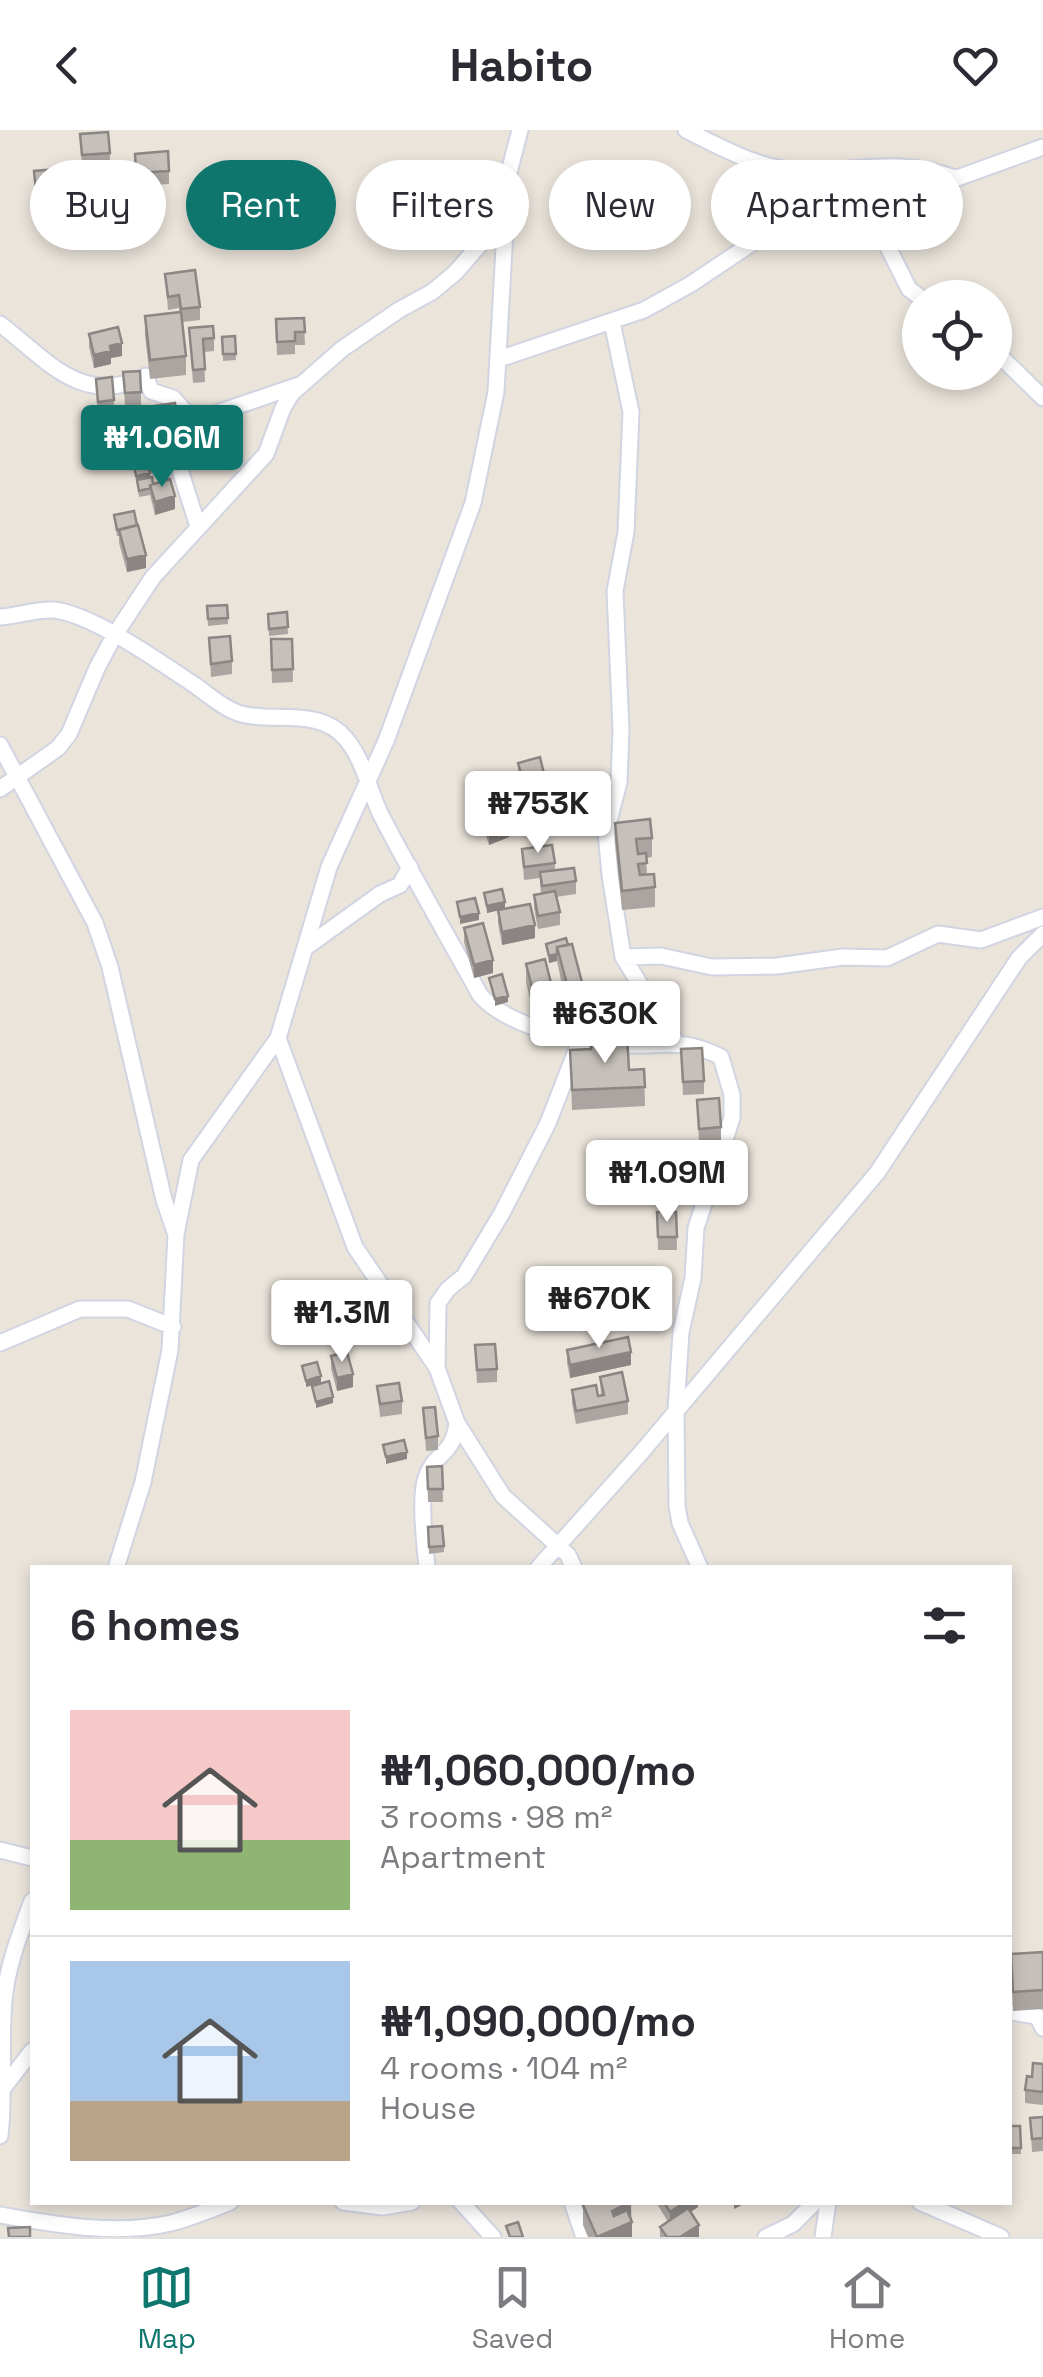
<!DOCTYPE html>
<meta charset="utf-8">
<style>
:root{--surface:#fff;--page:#f7f7f7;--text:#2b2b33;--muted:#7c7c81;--line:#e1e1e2;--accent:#0f766e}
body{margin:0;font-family:"Space Grotesk",sans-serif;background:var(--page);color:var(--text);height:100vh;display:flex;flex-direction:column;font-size:38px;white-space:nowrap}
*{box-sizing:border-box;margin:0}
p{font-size:32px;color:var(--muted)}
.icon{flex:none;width:55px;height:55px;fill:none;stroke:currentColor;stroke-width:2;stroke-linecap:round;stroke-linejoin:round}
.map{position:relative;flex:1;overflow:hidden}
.details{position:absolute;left:30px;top:1435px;width:982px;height:640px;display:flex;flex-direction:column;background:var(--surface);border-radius:0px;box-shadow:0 5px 15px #0003}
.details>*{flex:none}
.guide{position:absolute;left:30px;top:30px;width:985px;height:90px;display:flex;gap:20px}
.fabs{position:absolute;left:902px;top:150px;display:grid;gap:20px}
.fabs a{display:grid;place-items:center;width:110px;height:110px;border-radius:50%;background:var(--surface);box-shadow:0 5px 15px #0003;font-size:50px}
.price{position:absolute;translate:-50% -85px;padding:0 22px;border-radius:10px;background:#fff;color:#222;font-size:32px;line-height:65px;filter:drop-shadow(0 2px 5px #0008)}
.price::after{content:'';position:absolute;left:50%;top:60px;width:30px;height:22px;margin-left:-15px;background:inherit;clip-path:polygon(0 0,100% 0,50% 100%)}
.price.active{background:var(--accent);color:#fff}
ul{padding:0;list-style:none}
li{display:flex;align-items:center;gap:30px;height:250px;padding:0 40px}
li+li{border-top:2px solid var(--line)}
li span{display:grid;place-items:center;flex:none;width:280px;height:200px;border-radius:0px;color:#555}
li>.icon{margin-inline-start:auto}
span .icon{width:120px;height:120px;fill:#fffc;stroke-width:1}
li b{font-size:42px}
h2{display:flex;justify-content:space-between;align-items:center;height:120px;padding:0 40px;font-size:42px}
.tag{padding:0 35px;border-radius:45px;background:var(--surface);box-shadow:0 5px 15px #0003;font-size:35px;line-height:90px}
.tag.active{background:var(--accent);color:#fff}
header{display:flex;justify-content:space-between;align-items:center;height:130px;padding:0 40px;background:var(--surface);font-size:45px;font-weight:700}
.tab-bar{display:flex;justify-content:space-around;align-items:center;height:140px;border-top:2px solid var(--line);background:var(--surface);font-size:28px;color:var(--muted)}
.tab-bar a{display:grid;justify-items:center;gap:5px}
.tab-bar .active{color:var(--accent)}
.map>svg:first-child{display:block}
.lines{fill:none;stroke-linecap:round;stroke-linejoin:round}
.street-casing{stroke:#d1d4e1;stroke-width:19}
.street{stroke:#fff;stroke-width:15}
.wall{fill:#aaa5a1}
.shaded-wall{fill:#8b8683}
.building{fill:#c6c0bb;stroke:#8b8683;stroke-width:2.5}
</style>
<header><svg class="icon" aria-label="back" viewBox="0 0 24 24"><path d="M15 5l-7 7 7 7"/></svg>Habito<svg class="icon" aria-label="heart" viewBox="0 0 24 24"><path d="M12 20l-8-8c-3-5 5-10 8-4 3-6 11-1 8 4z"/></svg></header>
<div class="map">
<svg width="1043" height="2107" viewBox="0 0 1043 2107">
<rect width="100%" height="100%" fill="#eae4db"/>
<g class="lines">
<g class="street-casing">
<path id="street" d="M 686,0 C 722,18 761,40 802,41 C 861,42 895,27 955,48
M 868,77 L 909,159 L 921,168
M 612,192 L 631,282 L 626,402 L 615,461 L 621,600 L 619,652 L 606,702 L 610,745 L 623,827 L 676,912
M 0,194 C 46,229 82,278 146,246 L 151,261 L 173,268 L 198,296
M 995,221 L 1043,268
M 499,229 L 644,180 L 691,154 L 788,89 L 899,69 L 1043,17
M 198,396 L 180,340 L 181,331 L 202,288 L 299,255
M 0,487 C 18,486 35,479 53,480 C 91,483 160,532 193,554 C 208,564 221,577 238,583 C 271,594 320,576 346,609 C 366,633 369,664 384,691 C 415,750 448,807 480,865 C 510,899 585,913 630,915 C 668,916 683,908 721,927 L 732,965 L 732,988 L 696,1098 L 693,1148 L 681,1202 L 676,1279 L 677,1376 L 680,1393 L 700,1438
M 0,615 L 95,793 L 110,837 L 164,1070 L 175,1102
M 0,659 L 58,618 L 69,604 L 97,538 L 114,506 L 153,447 L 266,324 L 283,278 L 292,263 L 342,219 L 399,180 L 432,162 L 455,143 L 490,103 L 501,83
M 305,818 L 380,764 L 400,755 L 410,737
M 623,827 L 661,826 L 712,837 L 777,836 L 843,827 L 887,828 L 938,804 L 981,810 L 1043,787
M 278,908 L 355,1117 L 437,1238 L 457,1293 L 503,1366 L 568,1425 L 574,1438
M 0,1213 L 80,1179 L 128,1179 L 173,1197
M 437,1238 L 438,1173 L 448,1159 L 464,1146 L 502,1083 L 548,993 L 578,916
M 116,1438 L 143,1352 L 170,1220 L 176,1104 L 191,1030 L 278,908 L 329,737 L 386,611 L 473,373 L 496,262 L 508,46 L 520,0
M 427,1438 C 425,1415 419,1368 426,1348 C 433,1323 453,1327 457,1293
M 538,1438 L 640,1324 L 877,1043 L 1019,828 L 1043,804
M 0,1720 L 32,1728
M 1010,1882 L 1037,1886 L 1043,1898
M 4,1957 L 32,1921
M 0,2006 C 5,1961 0,1916 4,1871 C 7,1836 20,1804 32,1771
M 343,2072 L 383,2077 L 412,2072
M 461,2072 L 493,2107
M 572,2072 L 584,2107
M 920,2072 L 1001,2107
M 0,2085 C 54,2094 116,2106 171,2093 C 191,2088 210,2080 230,2072
M 766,2107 L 793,2094 L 815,2072
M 823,2107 L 828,2072"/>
</g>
<use href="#street" class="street"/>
</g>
<path class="wall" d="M 80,4 L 110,23 L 110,36 L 82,38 Z
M 135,24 L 169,41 L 169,54 L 136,56 Z
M 34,41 L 58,59 L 58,72 L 36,74 Z
M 95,52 L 121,69 L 121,82 L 103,83 L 104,119 L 82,120 L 81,84 L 97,83 Z
M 165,144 L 200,177 L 200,190 L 182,192 L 186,226 L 186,245 L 150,249 L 145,205 L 145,186 L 179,182 L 179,178 L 168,180 Z
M 304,188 L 305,215 L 295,215 L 295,224 L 277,225 L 276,189 Z
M 189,198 L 214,208 L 214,221 L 204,222 L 205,252 L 193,253 Z
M 89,204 L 122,226 L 111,228 L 111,234 L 94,238 L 89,217 Z
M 235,206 L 236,230 L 223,231 L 222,207 Z
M 123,242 L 141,262 L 141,275 L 125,276 Z
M 96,249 L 114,270 L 114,283 L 98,285 Z
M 154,276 L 177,291 L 177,304 L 156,306 Z
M 152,293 L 154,314 L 139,315 L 137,294 Z
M 159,309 L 179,318 L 179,325 L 161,328 Z
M 132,326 L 153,354 L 175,379 L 155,385 L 150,365 L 139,367 Z
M 114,385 L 146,438 L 127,442 L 119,413 L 119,406 L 117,406 Z
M 227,475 L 228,494 L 208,496 L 207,476 Z
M 287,482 L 288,504 L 269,506 L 268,484 Z
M 209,508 L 232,531 L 232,544 L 211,547 Z
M 271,509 L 292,509 L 293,552 L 272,553 Z
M 518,633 L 544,657 L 523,663 L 518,646 Z
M 496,647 L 516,669 L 501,673 L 509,707 L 489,715 L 481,692 L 481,679 L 501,672 Z
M 522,674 L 551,699 L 530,706 L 522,687 Z
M 615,693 L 652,708 L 652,727 L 646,728 L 647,744 L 655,757 L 655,777 L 622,780 L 615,712 Z
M 522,719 L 555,733 L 555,740 L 576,751 L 576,764 L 556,767 L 560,782 L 560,795 L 538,799 L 534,778 L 534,765 L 541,764 L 540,748 L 524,750 Z
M 484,763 L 505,779 L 535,808 L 502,815 L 498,793 L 498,780 L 487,783 Z
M 464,798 L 493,843 L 474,848 L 464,812 Z
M 566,808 L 585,883 L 537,895 L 526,853 L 526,834 L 552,857 L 562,855 L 557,831 L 549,833 L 546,814 Z
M 595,861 L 634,888 L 634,901 L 599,905 Z
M 681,919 L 704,951 L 704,964 L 683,965 Z
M 570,920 L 629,940 L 644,939 L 645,976 L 572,980 Z
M 697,970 L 721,997 L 721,1010 L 699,1012 Z
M 657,1082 L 676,1082 L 677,1120 L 658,1120 Z
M 475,1215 L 497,1239 L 497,1252 L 477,1253 Z
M 567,1220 L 631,1235 L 570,1248 L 567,1233 Z
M 331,1226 L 353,1257 L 337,1261 L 331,1239 Z
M 600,1247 L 628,1271 L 628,1284 L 576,1294 L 572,1273 L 572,1260 L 598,1266 L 601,1266 Z
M 377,1256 L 402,1271 L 402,1284 L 380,1287 Z
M 423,1278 L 438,1306 L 438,1320 L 426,1321 Z
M 442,1336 L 443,1372 L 428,1372 L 427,1337 Z
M 428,1397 L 444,1416 L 444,1422 L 429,1424 Z
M 1043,1822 L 1043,1879 L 1013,1881 L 1011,1824 Z
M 1043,1934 L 1043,1975 L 1025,1973 L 1025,1960 L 1032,1947 Z
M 1043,1987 L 1043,2021 L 1032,2022 L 1030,1988 Z
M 1010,1996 L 1020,1996 L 1021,2024 L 1010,2024 Z
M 631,2072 L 632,2107 L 588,2107 L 583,2095 L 583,2075 Z
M 656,2072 L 698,2072 L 698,2077 L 691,2082 L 699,2107 L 660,2107 L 660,2097 L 668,2092 Z"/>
<path class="shaded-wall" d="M 122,213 L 122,226 L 111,228 L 111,234 L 94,238 L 94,225 L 110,216 Z
M 150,343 L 150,349 L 136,352 L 136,346 Z
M 175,366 L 175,379 L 155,385 L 155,372 Z
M 146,425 L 146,438 L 127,442 L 127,429 Z
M 544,644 L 544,657 L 523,663 L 523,650 Z
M 516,663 L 516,669 L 501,673 L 501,666 Z
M 551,686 L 551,699 L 530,706 L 530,693 Z
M 509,694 L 509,707 L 489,715 L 489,702 Z
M 505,772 L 505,779 L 487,783 L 487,776 Z
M 479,783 L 479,790 L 460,794 L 460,787 Z
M 535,795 L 535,808 L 502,815 L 502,802 Z
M 557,824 L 557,831 L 549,833 L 549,826 Z
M 493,830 L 493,843 L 474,848 L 474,835 Z
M 585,864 L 585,883 L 537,895 L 537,876 Z
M 508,866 L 508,872 L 495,876 L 495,869 Z
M 631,1222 L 631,1235 L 570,1248 L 570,1235 Z
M 353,1244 L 353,1257 L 337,1261 L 337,1248 Z
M 321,1246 L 321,1253 L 306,1257 L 306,1251 Z
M 333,1267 L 333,1273 L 316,1278 L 316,1272 Z
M 407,1322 L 407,1329 L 386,1334 L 386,1327 Z
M 631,2072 L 631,2091 L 612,2100 L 612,2081 Z
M 685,2072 L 698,2072 L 698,2077 L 670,2095 L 670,2082 Z
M 734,2072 L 748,2072 L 734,2079 Z
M 632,2092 L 632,2107 L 598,2107 Z
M 699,2095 L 699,2107 L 680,2107 Z"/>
<path class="building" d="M 108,2 L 110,23 L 82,25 L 80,4 Z
M 168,21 L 169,41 L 136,43 L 135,24 Z
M 56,39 L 58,59 L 36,61 L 34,41 Z
M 119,49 L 121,69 L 97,71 L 95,52 Z
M 103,82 L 104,106 L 82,107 L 81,84 Z
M 195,140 L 200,177 L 181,179 L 179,165 L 168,167 L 165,144 Z
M 181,182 L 186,226 L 150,230 L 145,186 Z
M 304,188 L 305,202 L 295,202 L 295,211 L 277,212 L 276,189 Z
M 213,196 L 214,208 L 203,209 L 205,239 L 193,240 L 189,198 Z
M 118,197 L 122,213 L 110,216 L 111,221 L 94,225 L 89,204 Z
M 235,206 L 236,224 L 223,224 L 222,207 Z
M 140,241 L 141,262 L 125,263 L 123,242 Z
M 112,247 L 114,270 L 98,272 L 96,249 Z
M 175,273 L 177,291 L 156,293 L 154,276 Z
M 152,293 L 154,308 L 139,309 L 137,294 Z
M 176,306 L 179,318 L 161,321 L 159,309 Z
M 146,323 L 150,343 L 136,346 L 132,326 Z
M 152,347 L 153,354 L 150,355 L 150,358 L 139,361 L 137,350 Z
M 170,349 L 175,366 L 155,372 L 150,355 Z
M 134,381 L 137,395 L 117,400 L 114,385 Z
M 138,395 L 146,425 L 127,429 L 119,400 Z
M 227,475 L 228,488 L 208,489 L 207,476 Z
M 287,482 L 288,497 L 269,499 L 268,484 Z
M 230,506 L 232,531 L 211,534 L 209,508 Z
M 271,509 L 292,509 L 293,539 L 272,540 Z
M 540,627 L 544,644 L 523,650 L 518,633 Z
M 511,644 L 516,663 L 501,666 L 496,647 Z
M 544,666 L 551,686 L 530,693 L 522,674 Z
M 500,672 L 509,694 L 489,702 L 481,679 Z
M 650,689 L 652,708 L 636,709 L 638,724 L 646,723 L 647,733 L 638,734 L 640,745 L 654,744 L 655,757 L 622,761 L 615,693 Z
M 552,715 L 555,733 L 524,737 L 522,719 Z
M 574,738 L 576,751 L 542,756 L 540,742 Z
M 502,759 L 505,772 L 487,776 L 484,763 Z
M 555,761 L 560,782 L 538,786 L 534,765 Z
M 475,768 L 479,783 L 460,787 L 457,772 Z
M 530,774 L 535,795 L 502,802 L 498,780 Z
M 483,793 L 493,830 L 474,835 L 464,798 Z
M 566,808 L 568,815 L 557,817 L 557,824 L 549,826 L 546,814 Z
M 572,814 L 585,864 L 537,876 L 526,834 L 545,829 L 552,857 L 567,854 L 557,817 Z
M 502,844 L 508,866 L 495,869 L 489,848 Z
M 631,857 L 634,888 L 599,892 L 595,861 Z
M 627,905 L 629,940 L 644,939 L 645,957 L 572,960 L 570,920 L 591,919 L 590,907 Z
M 702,918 L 704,951 L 683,952 L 681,919 Z
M 719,968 L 721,997 L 699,999 L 697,970 Z
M 657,1082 L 676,1082 L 677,1107 L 658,1107 Z
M 628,1207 L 631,1222 L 570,1235 L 567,1220 Z
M 495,1214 L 497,1239 L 477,1240 L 475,1215 Z
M 347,1222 L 353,1244 L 337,1248 L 331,1226 Z
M 317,1232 L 321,1246 L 306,1251 L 302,1236 Z
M 622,1242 L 628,1271 L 576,1281 L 572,1260 L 596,1255 L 598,1266 L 604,1265 L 600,1247 Z
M 329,1251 L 333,1267 L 316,1272 L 312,1256 Z
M 399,1253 L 402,1271 L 380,1274 L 377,1256 Z
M 435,1277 L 438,1306 L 426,1308 L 423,1278 Z
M 404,1310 L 407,1322 L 386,1327 L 383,1315 Z
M 442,1336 L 443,1359 L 428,1359 L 427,1337 Z
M 442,1396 L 444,1416 L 429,1417 L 428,1397 Z
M 1043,1822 L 1043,1860 L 1013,1862 L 1011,1824 Z
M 1033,1933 L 1043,1934 L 1043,1962 L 1025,1960 L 1027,1946 L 1032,1947 Z
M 1043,1987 L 1043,2008 L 1032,2009 L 1030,1988 Z
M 1010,1996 L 1020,1996 L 1021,2018 L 1010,2018 Z
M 589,2072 L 630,2072 L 612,2081 L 614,2086 L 627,2080 L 632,2092 L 597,2107 L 583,2075 Z
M 664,2072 L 685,2072 L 670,2082 Z
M 688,2078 L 699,2095 L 680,2107 L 667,2107 L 660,2097 Z
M 518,2092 L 523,2107 L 510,2107 L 506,2096 Z
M 30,2097 L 30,2107 L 9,2107 L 8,2098 Z"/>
</svg>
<div class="fabs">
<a><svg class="icon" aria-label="locate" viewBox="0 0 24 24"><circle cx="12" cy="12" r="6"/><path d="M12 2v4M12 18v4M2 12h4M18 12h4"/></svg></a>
</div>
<b class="price active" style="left:162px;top:360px">₦1.06M</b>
<b class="price" style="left:538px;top:726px">₦753K</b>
<b class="price" style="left:605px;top:936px">₦630K</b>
<b class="price" style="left:667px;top:1095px">₦1.09M</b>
<b class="price" style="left:599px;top:1221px">₦670K</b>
<b class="price" style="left:342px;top:1235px">₦1.3M</b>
<div class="guide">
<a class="tag">Buy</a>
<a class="tag active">Rent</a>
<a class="tag">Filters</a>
<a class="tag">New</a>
<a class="tag">Apartment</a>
</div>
<section class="details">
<h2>6 homes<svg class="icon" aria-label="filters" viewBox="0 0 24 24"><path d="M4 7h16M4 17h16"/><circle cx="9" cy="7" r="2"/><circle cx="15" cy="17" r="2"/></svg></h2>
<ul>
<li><span style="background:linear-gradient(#f6c9c9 65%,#8fb573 0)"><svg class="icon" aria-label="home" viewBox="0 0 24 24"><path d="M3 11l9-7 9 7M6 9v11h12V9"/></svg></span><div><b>₦1,060,000/mo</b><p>3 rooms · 98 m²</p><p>Apartment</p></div></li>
<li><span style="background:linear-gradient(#a9c7e8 70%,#b9a48a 0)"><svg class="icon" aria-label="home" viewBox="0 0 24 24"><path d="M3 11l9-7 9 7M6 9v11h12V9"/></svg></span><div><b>₦1,090,000/mo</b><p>4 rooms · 104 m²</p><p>House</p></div></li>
</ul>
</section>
</div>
<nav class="tab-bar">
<a class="active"><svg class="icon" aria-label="map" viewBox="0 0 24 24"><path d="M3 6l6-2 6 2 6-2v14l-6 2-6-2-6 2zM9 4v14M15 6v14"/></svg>Map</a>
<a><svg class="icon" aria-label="saved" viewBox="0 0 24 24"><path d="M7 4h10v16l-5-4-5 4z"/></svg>Saved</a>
<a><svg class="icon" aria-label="home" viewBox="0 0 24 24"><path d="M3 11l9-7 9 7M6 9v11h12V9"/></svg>Home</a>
</nav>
